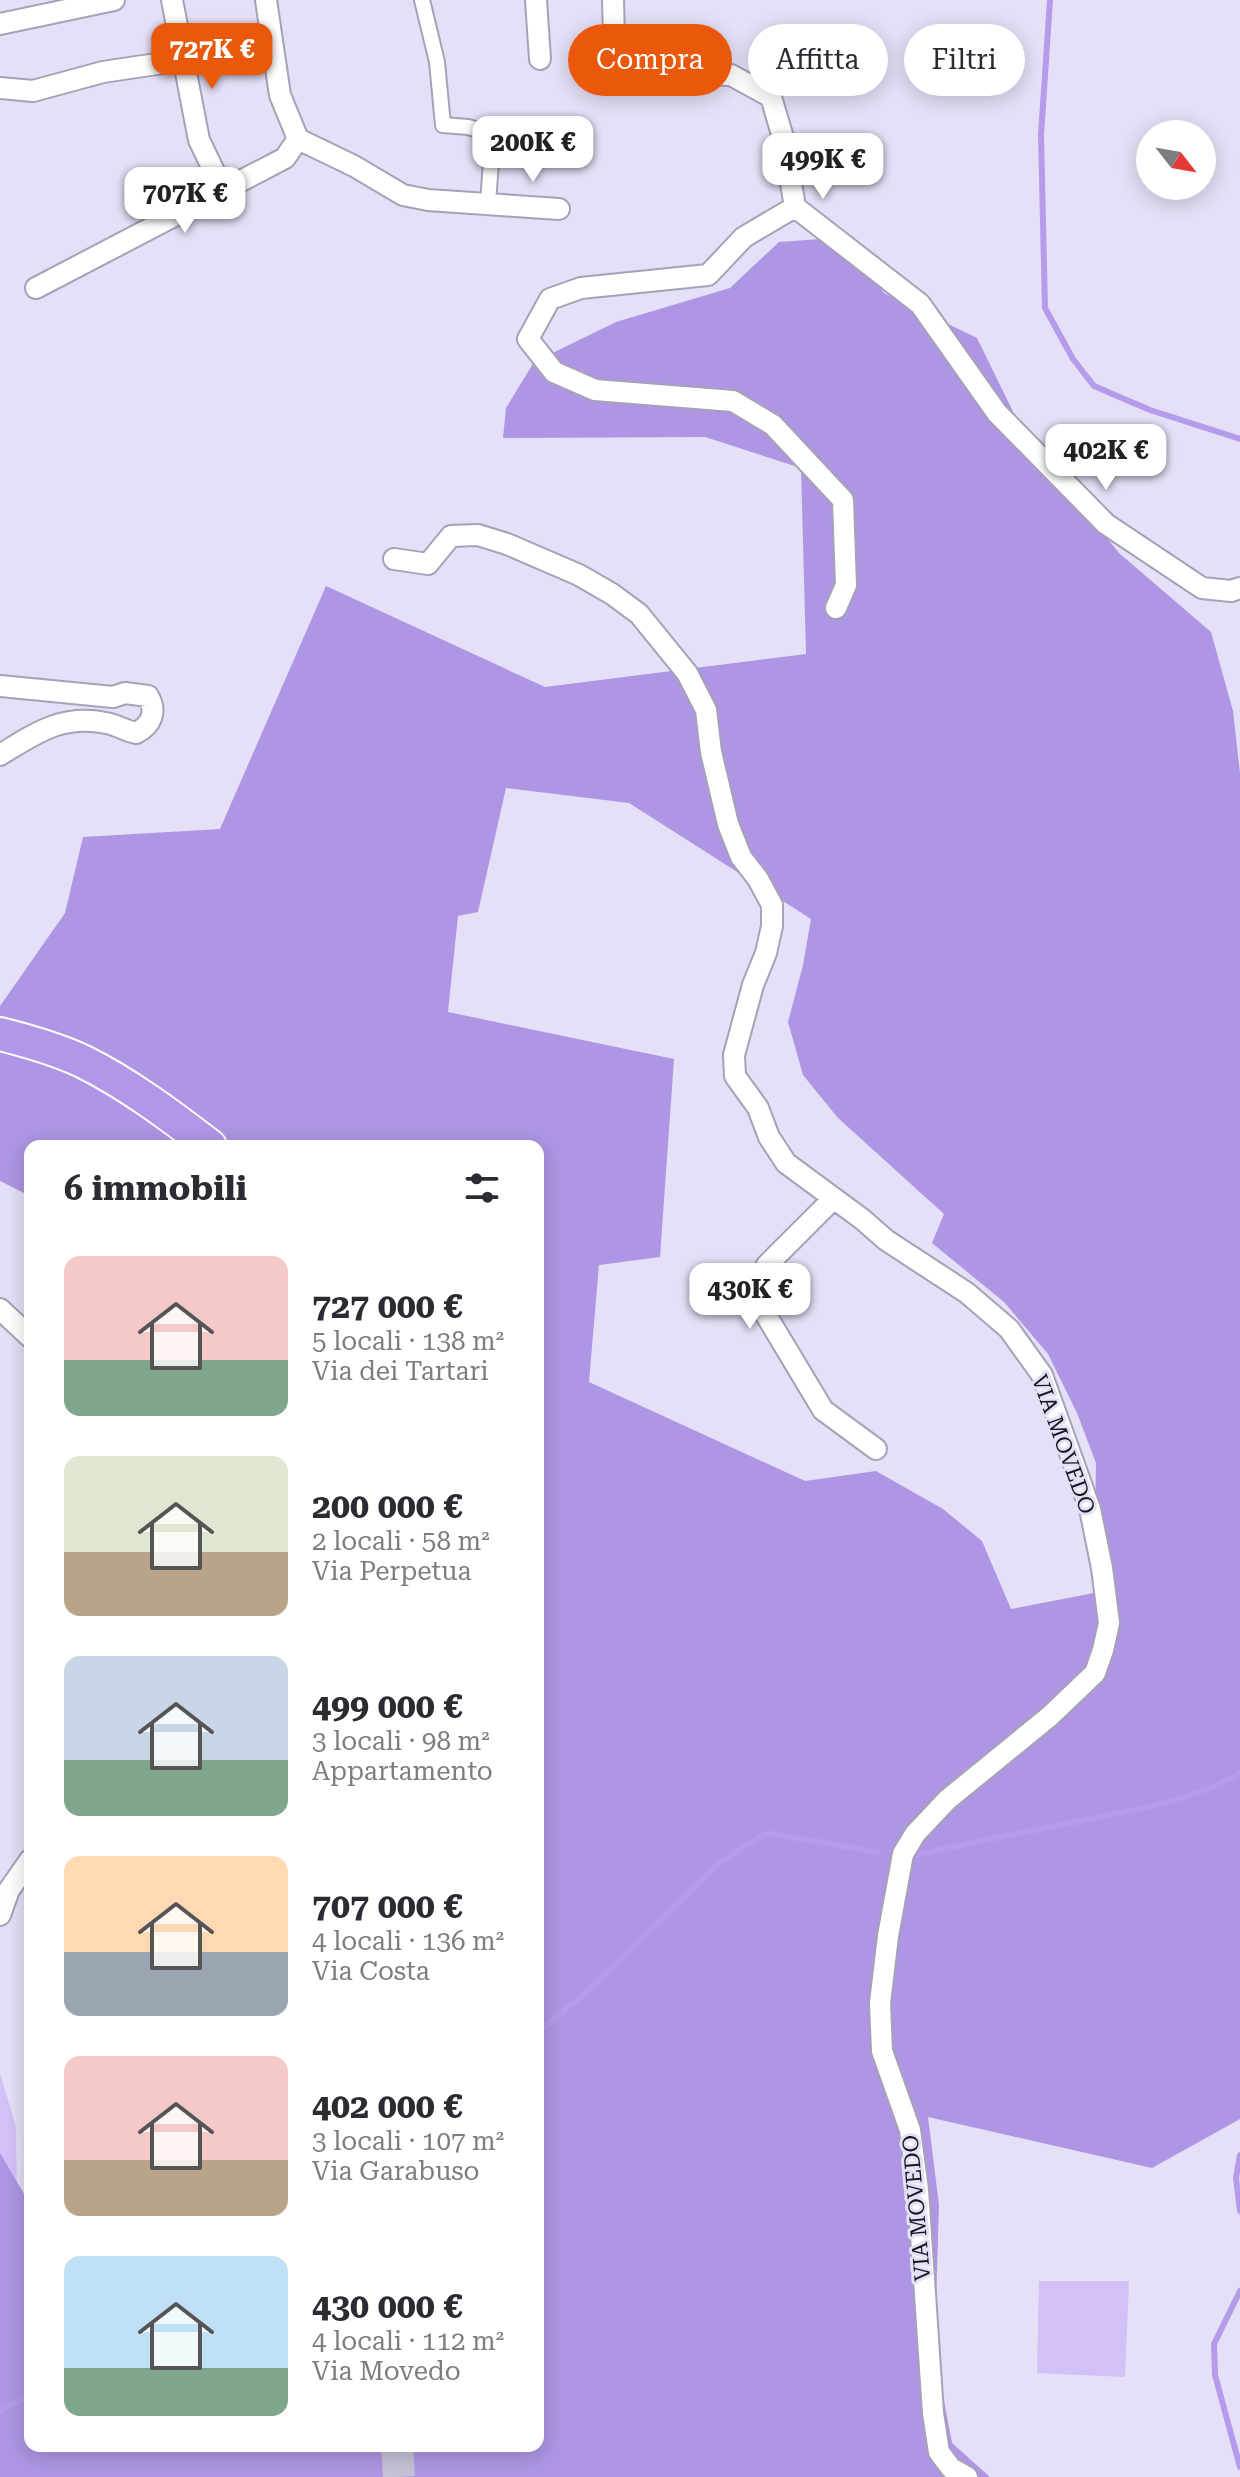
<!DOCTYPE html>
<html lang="it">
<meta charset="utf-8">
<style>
:root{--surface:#fff;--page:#f7f7f7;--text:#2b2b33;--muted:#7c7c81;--accent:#ea580c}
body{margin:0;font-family:"Roboto Serif",serif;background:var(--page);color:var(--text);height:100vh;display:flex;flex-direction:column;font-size:30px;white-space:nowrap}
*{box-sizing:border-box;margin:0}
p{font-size:26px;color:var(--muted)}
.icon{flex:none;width:44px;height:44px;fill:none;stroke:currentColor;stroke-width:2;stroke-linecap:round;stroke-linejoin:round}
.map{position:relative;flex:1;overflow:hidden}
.panel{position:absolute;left:24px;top:1140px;width:520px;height:1312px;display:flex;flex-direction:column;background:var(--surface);border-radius:16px;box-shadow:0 4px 20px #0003}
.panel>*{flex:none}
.top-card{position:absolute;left:568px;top:24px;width:552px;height:72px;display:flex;gap:16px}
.needle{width:52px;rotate:121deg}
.tools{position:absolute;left:1136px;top:120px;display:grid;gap:16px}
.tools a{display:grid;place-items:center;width:80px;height:80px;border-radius:50%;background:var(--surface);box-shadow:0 4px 20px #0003;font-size:40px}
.price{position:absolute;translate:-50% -68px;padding:0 18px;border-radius:16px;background:#fff;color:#222;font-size:26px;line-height:52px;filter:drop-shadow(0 2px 4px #0008)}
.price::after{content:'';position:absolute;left:50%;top:48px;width:24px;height:18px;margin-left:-12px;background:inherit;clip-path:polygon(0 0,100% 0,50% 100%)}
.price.on{background:var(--accent);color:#fff}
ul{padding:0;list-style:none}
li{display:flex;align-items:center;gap:24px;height:200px;padding:0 40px}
li span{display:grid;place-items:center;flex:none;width:224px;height:160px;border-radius:16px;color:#555}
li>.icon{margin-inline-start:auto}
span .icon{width:96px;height:96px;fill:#fffc;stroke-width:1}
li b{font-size:34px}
h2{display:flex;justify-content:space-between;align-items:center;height:96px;padding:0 40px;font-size:34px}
.pill{padding:0 28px;border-radius:36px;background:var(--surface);box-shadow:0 4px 20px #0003;font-size:28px;line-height:72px}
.pill.on{background:var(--accent);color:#fff}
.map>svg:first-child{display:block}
.green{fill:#d1c1f7}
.forest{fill:#ae96e4;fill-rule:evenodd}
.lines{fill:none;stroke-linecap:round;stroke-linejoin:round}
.stream{stroke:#b49cea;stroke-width:6}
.trunk-tunnel{stroke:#c6c1d6;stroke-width:32;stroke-dasharray:32 16;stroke-linecap:butt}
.pedestrian-casing{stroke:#a7a1b7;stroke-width:18}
.minor-casing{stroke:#a7a1b7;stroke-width:24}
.trunk-casing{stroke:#fff;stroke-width:36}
.pedestrian{stroke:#fff;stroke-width:14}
.minor{stroke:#fff;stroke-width:20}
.trunk{stroke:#b296e8;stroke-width:32}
.labels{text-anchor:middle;stroke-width:6;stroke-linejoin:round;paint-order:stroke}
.street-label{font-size:22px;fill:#17151d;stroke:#e5dff7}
</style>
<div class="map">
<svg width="1240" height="2477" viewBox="0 0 1240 2477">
<rect width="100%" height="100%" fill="#e5dff7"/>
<path class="green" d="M 0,2073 L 16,2127 L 17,2199 L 0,2272 Z
M 1039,2281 L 1129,2281 L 1125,2377 L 1037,2373 Z"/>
<path class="forest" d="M 821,239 L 858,255 L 884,293 L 977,338 L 1026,438 L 1119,553 L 1211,632 L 1233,711 L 1240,773 L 1240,2119 L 1152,2168 L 928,2117 L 939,2205 L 936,2304 L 942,2390 L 952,2443 L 990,2477 L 0,2477 L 0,2153 L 30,2204 L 30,2446 L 538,2446 L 538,1146 L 30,1146 L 30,1196 L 0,1181 L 0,1006 L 65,913 L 83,837 L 220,829 L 326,586 L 545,687 L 806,654 L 801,468 L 705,437 L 503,438 L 506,408 L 534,362 L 616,322 L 730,288 L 779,242 ZM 506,788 L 629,803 L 811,919 L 803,965 L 788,1022 L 803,1075 L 838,1118 L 944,1214 L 932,1243 L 1004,1302 L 1048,1354 L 1077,1413 L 1096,1463 L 1094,1593 L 1011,1609 L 982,1541 L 943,1509 L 876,1471 L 805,1481 L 589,1382 L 599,1265 L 660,1257 L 674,1059 L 448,1012 L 458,916 L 478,912 Z"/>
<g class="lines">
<path class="stream" d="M 1050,0 L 1041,135 L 1045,308 L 1073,359 L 1094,386 L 1150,410 L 1240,439
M 918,1855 C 978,1840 1039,1830 1100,1817 C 1149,1807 1196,1798 1240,1773
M 538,2032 L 590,1989 L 720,1862 L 767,1833 L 878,1852
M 1240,2155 L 1236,2178 L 1240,2211
M 1240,2291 L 1214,2344 L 1215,2375 L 1240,2467
M 0,2411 L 30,2395"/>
<path class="trunk-tunnel" d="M 397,2446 L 399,2477"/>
<g class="pedestrian-casing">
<path id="pedestrian" d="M 422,0 L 437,62 L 443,125 L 468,127 L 493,134 L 488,203"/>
</g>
<g class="minor-casing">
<path id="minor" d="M 172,0 L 199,140 L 223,190
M 266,0 L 280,95 L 298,139 L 354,166 L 403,195 L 428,200 L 559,209
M 536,0 L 540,59
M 613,0 L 614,37 L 642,73 L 731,75 L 771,97 L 784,141 L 795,207 L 920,304 L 997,413 L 1106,524 L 1202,588 L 1231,591 L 1240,588
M 0,24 L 114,0
M 0,88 L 33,91 L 103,72 L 183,60
M 795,207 L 744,237 L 708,275 L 581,288 L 550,299 L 528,339 L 554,372 L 595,390 L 733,401 L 773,425 L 843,500 L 846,585 L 836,608
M 36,288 L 285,158 L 298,139
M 394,559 L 428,564 L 451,536 L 478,535 L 507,544 L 579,575 L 612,594 L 639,614 L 687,673 L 706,710 L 711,752 L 728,824 L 741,857 L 758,879 L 772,905 L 772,926 L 766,953 L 753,985 L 734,1055 L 735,1076 L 758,1108 L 769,1137 L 786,1163 L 862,1219 L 886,1240 L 967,1293 L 1009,1329 L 1042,1375 L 1090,1509 L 1102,1568 L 1109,1623 L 1103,1650 L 1095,1673 L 1050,1716 L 947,1800 L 915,1834 L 903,1854 L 888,1936 L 880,2003 L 882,2051 L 910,2130 L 918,2190 L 933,2413 L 939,2452 L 951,2468 L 967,2477
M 0,686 L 113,697 L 125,693 L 148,696 C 157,711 152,725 136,733 C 126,731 117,725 106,723 C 62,714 36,733 0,755
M 833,1199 L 767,1265 C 758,1281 758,1293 763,1310 L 823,1410 L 876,1449
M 0,1309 L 30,1337
M 0,1915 L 9,1890 L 30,1860"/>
</g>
<g class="trunk-casing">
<path id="trunk" d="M 0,1034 C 28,1041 56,1049 82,1061 C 127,1083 171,1116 210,1146"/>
</g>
<use href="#pedestrian" class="pedestrian"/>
<use href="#minor" class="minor"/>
<use href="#trunk" class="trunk"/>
</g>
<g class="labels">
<g class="street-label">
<text transform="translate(1064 1444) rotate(70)" y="8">VIA MOVEDO</text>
<text transform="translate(916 2208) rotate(-95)" y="8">VIA MOVEDO</text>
</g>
</g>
</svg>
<div class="tools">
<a><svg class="needle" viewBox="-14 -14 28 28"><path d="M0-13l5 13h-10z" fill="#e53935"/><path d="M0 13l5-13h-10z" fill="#7c7c81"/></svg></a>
</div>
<b class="price on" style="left:212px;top:91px">727K €</b>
<b class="price" style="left:533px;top:184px">200K €</b>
<b class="price" style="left:823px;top:201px">499K €</b>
<b class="price" style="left:185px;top:235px">707K €</b>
<b class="price" style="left:1106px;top:492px">402K €</b>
<b class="price" style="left:750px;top:1331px">430K €</b>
<div class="top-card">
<a class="pill on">Compra</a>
<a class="pill">Affitta</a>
<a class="pill">Filtri</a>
</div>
<section class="panel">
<h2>6 immobili<svg class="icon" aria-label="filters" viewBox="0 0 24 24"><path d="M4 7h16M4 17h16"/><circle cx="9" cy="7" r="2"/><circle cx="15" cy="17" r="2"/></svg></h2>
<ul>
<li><span style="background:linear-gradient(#f6c9c9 65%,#7fa58c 0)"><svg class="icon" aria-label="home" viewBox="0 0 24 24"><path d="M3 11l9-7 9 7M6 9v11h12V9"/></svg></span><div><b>727 000 €</b><p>5 locali · 138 m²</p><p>Via dei Tartari</p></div></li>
<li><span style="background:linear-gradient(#dfe7d0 60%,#b9a48a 0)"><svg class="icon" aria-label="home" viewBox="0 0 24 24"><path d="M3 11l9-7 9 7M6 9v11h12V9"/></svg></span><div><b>200 000 €</b><p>2 locali · 58 m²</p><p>Via Perpetua</p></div></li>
<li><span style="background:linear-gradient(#c9d6e8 65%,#7fa58c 0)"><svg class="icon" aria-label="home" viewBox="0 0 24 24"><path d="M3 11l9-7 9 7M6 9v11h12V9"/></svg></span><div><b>499 000 €</b><p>3 locali · 98 m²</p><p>Appartamento</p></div></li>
<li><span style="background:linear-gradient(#ffd9b3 60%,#9aa5b1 0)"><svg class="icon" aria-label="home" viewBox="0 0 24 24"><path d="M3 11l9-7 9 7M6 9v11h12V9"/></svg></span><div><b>707 000 €</b><p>4 locali · 136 m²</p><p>Via Costa</p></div></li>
<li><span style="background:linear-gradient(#f6c9c9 65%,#b9a48a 0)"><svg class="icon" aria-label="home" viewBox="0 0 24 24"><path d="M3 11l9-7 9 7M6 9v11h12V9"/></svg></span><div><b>402 000 €</b><p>3 locali · 107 m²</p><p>Via Garabuso</p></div></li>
<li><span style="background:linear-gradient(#bfe0f5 70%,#7fa58c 0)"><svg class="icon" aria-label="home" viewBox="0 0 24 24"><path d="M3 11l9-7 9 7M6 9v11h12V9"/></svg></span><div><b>430 000 €</b><p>4 locali · 112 m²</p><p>Via Movedo</p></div></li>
</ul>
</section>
</div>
